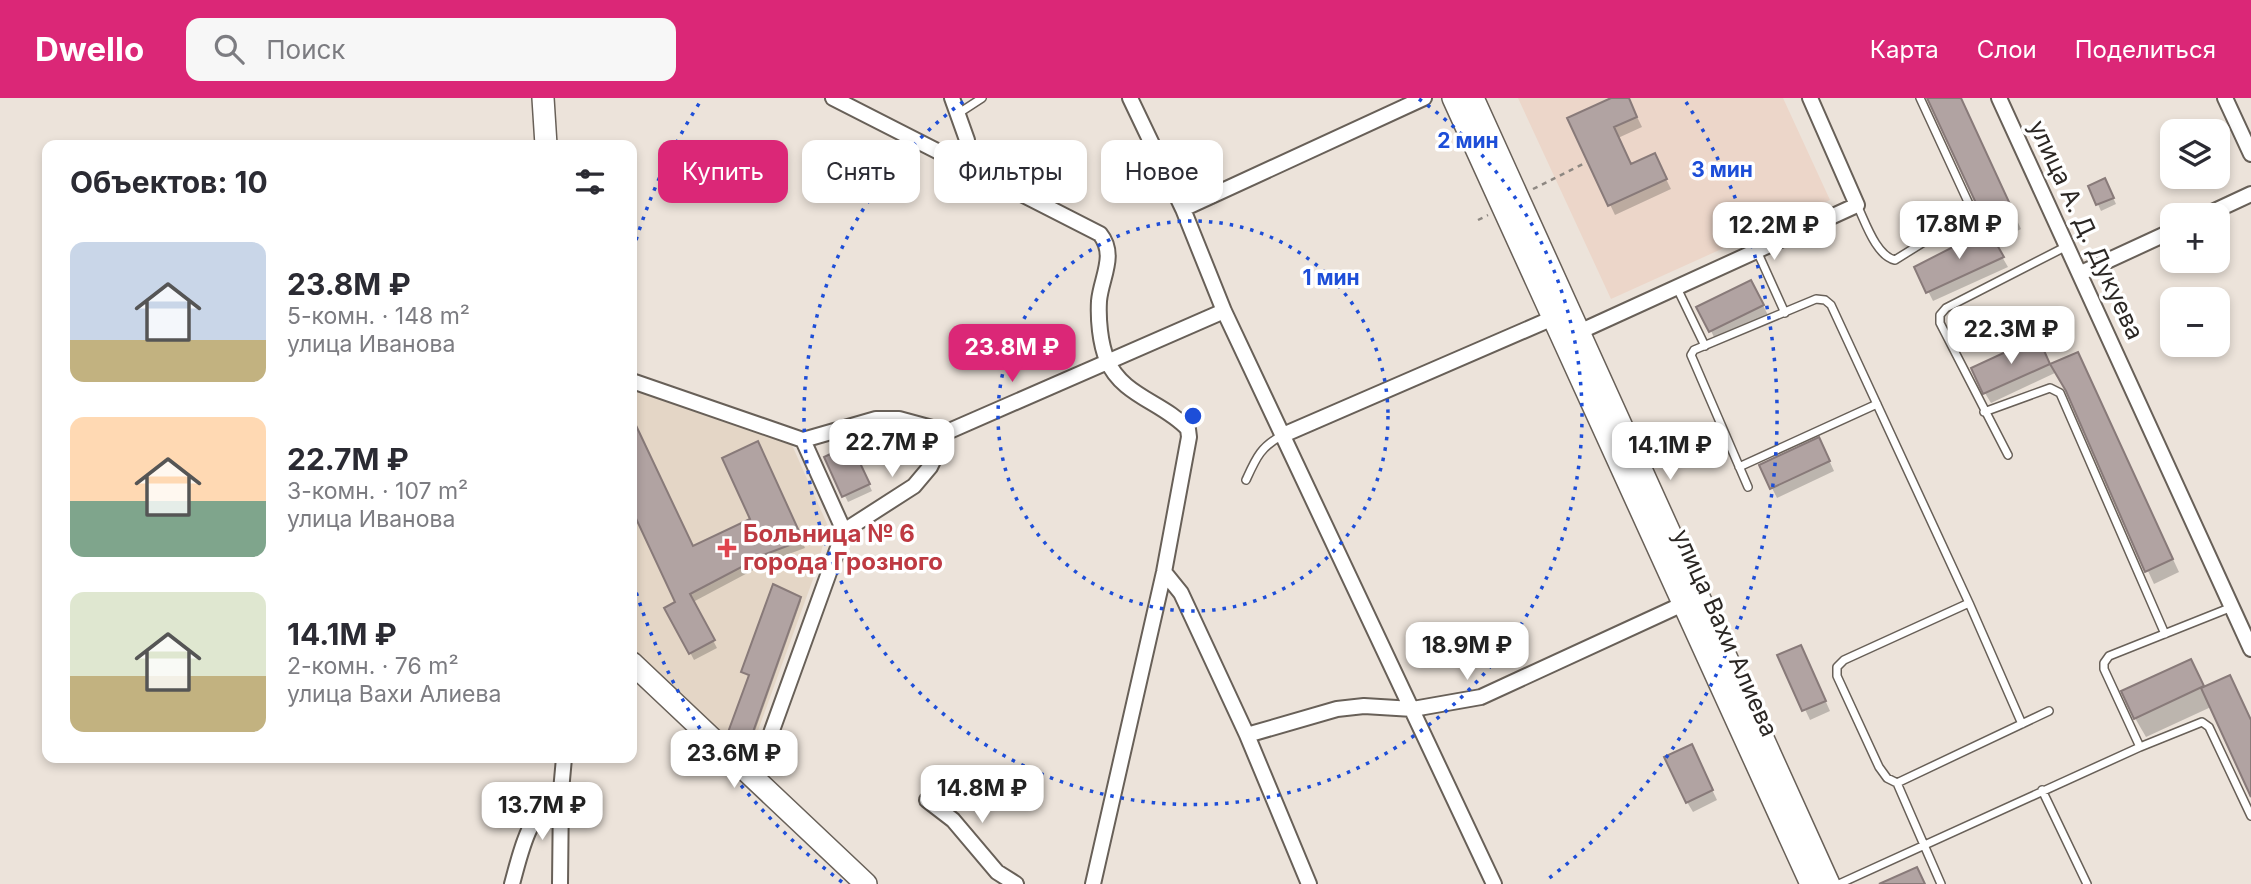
<!DOCTYPE html>
<html lang="ru">
<meta charset="utf-8">
<style>
:root{--surface:#fff;--page:#f7f7f7;--text:#2b2b33;--muted:#7c7c81;--accent:#db2777}
body{margin:0;font-family:Inter,sans-serif;background:var(--page);color:var(--text);height:100vh;display:flex;flex-direction:column;font-size:26px;white-space:nowrap}
*{box-sizing:border-box;margin:0}
p{font-size:23px;color:var(--muted)}
.icon{flex:none;width:38px;height:38px;fill:none;stroke:currentColor;stroke-width:2;stroke-linecap:round;stroke-linejoin:round}
.map{position:relative;flex:1;overflow:hidden}
.details{position:absolute;left:42px;top:42px;width:595px;height:623px;display:flex;flex-direction:column;background:var(--surface);border-radius:14px;box-shadow:0 4px 10px #0003}
.details>*{flex:none}
.top-card{position:absolute;left:658px;top:42px;width:665px;height:63px;display:flex;gap:14px}
.buttons{position:absolute;left:2160px;top:21px;display:grid;gap:14px}
.buttons a{display:grid;place-items:center;width:70px;height:70px;border-radius:14px;background:var(--surface);box-shadow:0 4px 10px #0003;font-size:35px}
.price{position:absolute;translate:-50% -60px;padding:0 16px;border-radius:14px;background:#fff;color:#222;font-size:23px;line-height:46px;filter:drop-shadow(0 2px 4px #0008)}
.price::after{content:'';position:absolute;left:50%;top:42px;width:21px;height:16px;margin-left:-10px;background:inherit;clip-path:polygon(0 0,100% 0,50% 100%)}
.price.on{background:var(--accent);color:#fff}
ul{padding:0;list-style:none}
li{display:flex;align-items:center;gap:21px;height:175px;padding:0 28px}
li span{display:grid;place-items:center;flex:none;width:196px;height:140px;border-radius:14px;color:#555}
li>.icon{margin-inline-start:auto}
span .icon{width:84px;height:84px;fill:#fffc;stroke-width:1}
li b{font-size:30px}
h2{display:flex;justify-content:space-between;align-items:center;height:84px;padding:0 28px;font-size:30px}
.pill{padding:0 24px;border-radius:14px;background:var(--surface);box-shadow:0 4px 10px #0003;font-size:24px;line-height:63px}
.pill.on{background:var(--accent);color:#fff}
header{display:flex;align-items:center;gap:42px;box-sizing:border-box;height:98px;padding:0 35px;background:var(--accent);color:#fff}
header strong{font-size:33px}
nav{display:flex;gap:38px;margin-inline-start:auto;font-size:24px}
.search{width:490px;height:63px;background:var(--page);display:flex;align-items:center;gap:18px;box-sizing:border-box;padding:0 24px;border-radius:14px;color:var(--muted);font-size:26px}
.map>svg:first-child{display:block}
.built{fill:#e4d6c6}
.education{fill:#ecd6c9}
.shadow{fill:#0003}
.building{fill:#b1a3a2;stroke:#887a79;stroke-width:2}
.lines{fill:none;stroke-linecap:round;stroke-linejoin:round}
.lane-casing{stroke:#686058;stroke-width:10}
.street-casing{stroke:#686058;stroke-width:18}
.secondary-casing{stroke:#686058;stroke-width:24}
.path{stroke:#8e8882;stroke-width:2.5;stroke-dasharray:5 5;stroke-linecap:butt}
.lane{stroke:#fff;stroke-width:7}
.street{stroke:#fff;stroke-width:14}
.secondary{stroke:#fff;stroke-width:21}
.ring{fill:none;stroke:#1d4ed8;stroke-width:3.5;stroke-dasharray:3.5 7}
.health-dot{fill:#e0444e;stroke:#fff;stroke-width:2.5}
.labels{text-anchor:middle;stroke-width:7;stroke-linejoin:round;paint-order:stroke}
.street-label{font-size:24px;fill:#2b2724;stroke:#fff}
.health-label{font-size:24px;font-weight:bold;fill:#be3a42;stroke:#fff;text-anchor:start}
.centre{fill:#1d4ed8;stroke:#fff;stroke-width:3.5}
.ring-label{font-size:21px;text-anchor:middle;font-weight:bold;fill:#1d4ed8;stroke:#fff;stroke-width:7;stroke-linejoin:round;paint-order:stroke}
</style>
<header>
<strong>Dwello</strong>
<div class="search"><svg class="icon" aria-label="search" viewBox="0 0 24 24"><circle cx="10" cy="10" r="6"/><path d="M15 15l6 6"/></svg>Поиск</div>
<nav><a>Карта</a><a>Слои</a><a>Поделиться</a></nav>
</header>
<div class="map">
<svg width="2251" height="786" viewBox="0 0 2251 786">
<rect width="100%" height="100%" fill="#ece3da"/>
<path class="built" d="M 632,289 L 792,347 L 828,428 L 816,473 L 752,649 L 744,654 L 733,650 L 632,556 Z"/>
<path class="education" d="M 1518,0 L 1783,0 L 1830,102 L 1611,201 Z"/>
<path class="shadow" d="M 1615,0 L 1628,0 L 1642,29 L 1618,40 L 1631,68 L 1659,67 L 1671,91 L 1615,117 L 1569,21 Z
M 1927,0 L 1961,0 L 2021,131 L 1994,145 L 2008,169 L 1933,203 L 1916,169 L 1990,132 Z
M 2090,89 L 2108,89 L 2116,106 L 2101,113 Z
M 1756,194 L 1768,217 L 1716,243 L 1699,209 Z
M 2042,251 L 2050,267 L 2077,256 L 2179,474 L 2154,486 L 2057,274 L 1991,305 L 1985,295 Z
M 632,322 L 693,450 L 752,421 L 761,353 L 805,450 L 770,463 L 693,504 L 717,550 L 694,562 L 667,511 L 678,505 L 632,408 Z
M 1824,351 L 1834,373 L 1777,400 L 1772,390 Z
M 854,354 L 872,393 L 848,404 L 826,360 Z
M 799,500 L 801,503 L 749,650 L 737,645 L 729,637 L 750,578 L 743,574 Z
M 1780,558 L 1806,559 L 1830,613 L 1810,622 Z
M 2190,563 L 2205,590 L 2230,579 L 2251,620 L 2251,695 L 2211,609 L 2146,639 L 2135,620 Z
M 1696,658 L 1717,702 L 1693,714 L 1687,704 Z"/>
<path class="building" d="M 1611,0 L 1629,0 L 1637,19 L 1614,29 L 1631,66 L 1655,55 L 1667,81 L 1608,108 L 1567,20 Z
M 1927,0 L 1961,0 L 2015,117 L 1988,131 Z
M 2105,80 L 2114,100 L 2096,107 L 2088,88 Z
M 1988,131 L 2004,159 L 1926,195 L 1914,169 Z
M 1751,182 L 1764,207 L 1709,234 L 1696,209 Z
M 2038,239 L 2050,266 L 1983,296 L 1971,270 Z
M 2078,254 L 2173,461 L 2145,474 L 2066,293 L 2050,266 Z
M 632,319 L 693,448 L 750,421 L 722,360 L 758,343 L 803,442 L 766,456 L 690,496 L 715,542 L 689,556 L 664,510 L 675,504 L 632,412 Z
M 1819,339 L 1830,363 L 1770,391 L 1759,367 Z
M 851,346 L 870,386 L 842,399 L 824,359 Z
M 773,486 L 801,499 L 748,648 L 727,637 L 749,577 L 741,574 Z
M 1801,547 L 1826,603 L 1802,613 L 1777,557 Z
M 2191,561 L 2204,588 L 2134,621 L 2121,593 Z
M 2230,577 L 2251,622 L 2251,699 L 2201,590 Z
M 1692,646 L 1713,692 L 1686,705 L 1664,659 Z
M 1917,769 L 1925,786 L 1879,786 Z"/>
<g class="lines">
<g class="lane-casing">
<path id="lane" d="M 959,15 L 982,0
M 1857,107 C 1865,123 1876,158 1895,162 L 1964,119 L 1969,106 L 1920,0
M 1757,153 L 1785,215
M 1677,190 L 1705,248
M 1984,314 L 2050,290 L 2060,295 L 2165,536
M 2008,357 L 1940,225 L 1940,217 L 1946,210 L 2067,148
M 1739,369 L 1877,306
M 1246,382 C 1256,360 1261,348 1283,337
M 1748,389 L 1691,257 L 1694,252 L 1816,201 L 1825,202 L 1831,207 L 1969,505 L 1844,562 L 1837,569 L 1837,578 L 1879,669 L 1887,680 L 1897,685 L 2049,613
M 1969,505 L 2022,626
M 2140,649 L 2202,624 L 2209,629 L 2251,718
M 1897,685 L 1941,786
M 2042,692 L 2087,786
M 1839,786 L 2140,649 L 2104,571 L 2104,565 L 2109,558 L 2232,509"/>
</g>
<g class="street-casing">
<path id="street" d="M 833,0 L 1100,136 C 1117,157 1101,180 1099,203 C 1098,221 1100,245 1107,262 C 1122,298 1163,304 1188,331 L 1189,339 L 1164,474 L 1093,786
M 952,0 L 967,42 L 963,65
M 1130,0 L 1183,111 L 1224,213 L 1494,786
M 1999,0 L 2251,551
M 2225,0 L 2251,56
M 1183,111 L 1424,0
M 2206,117 L 2251,96
M 2081,175 L 2172,133
M 1579,234 L 1857,107 L 1810,0
M 632,283 L 803,342 L 844,433 L 762,660 L 749,677
M 1283,337 L 1553,220
M 803,342 L 876,321 L 899,321 L 947,334 L 1224,213
M 844,433 L 914,388 L 930,369 L 947,334
M 1164,474 L 1181,495 L 1247,637 L 1309,786
M 1247,637 L 1337,611 L 1364,608 L 1413,611 L 1481,599 L 1683,506
M 927,702 L 953,722 L 997,774 L 1016,786
M 512,786 C 523,746 527,720 561,693
M 560,786 L 561,693 L 564,660"/>
</g>
<g class="secondary-casing">
<path id="secondary" d="M 543,0 L 546,47
M 1453,0 L 1811,786
M 1473,0 L 1829,786
M 632,565 L 866,786"/>
</g>
<path class="path" d="M 1533,91 L 1587,64
M 1478,122 L 1488,117"/>
<use href="#lane" class="lane"/>
<use href="#street" class="street"/>
<use href="#secondary" class="secondary"/>
</g>
<g class="ring">
<circle cx="1193" cy="318" r="195"/>
<path d="M1419 1A389 389 0 1 1 967 1"/>
<path d="M842 784A584 584 0 0 1 633 484M633 152A584 584 0 0 1 700 4M1686 4A584 584 0 0 1 1544 784"/>
</g>
<path class="health-dot" d="M723.5 439.5h7v7h7v7h-7v7h-7v-7h-7v-7h7z"/>
<g class="labels">
<g class="street-label">
<text transform="translate(2086 132) rotate(65)" y="8">улица А. Д. Дукуева</text>
<text transform="translate(1725 535) rotate(66)" y="8">улица Вахи Алиева</text>
</g>
<g class="health-label">
<text x="743" y="444">Больница № 6<tspan x="743" dy="28">города Грозного</tspan></text>
</g>
</g>
<circle cx="1193" cy="318" r="10" class="centre"/>
<g class="ring-label">
<text x="1468" y="50">2 мин</text>
<text x="1722" y="79">3 мин</text>
<text x="1331" y="187">1 мин</text>
</g>
</svg>
<div class="buttons">
<a><svg class="icon" aria-label="layers" viewBox="0 0 24 24"><path d="M12 4l9 5-9 5-9-5zM3 14l9 5 9-5"/></svg></a>
<a>+</a>
<a>−</a>
</div>
<b class="price" style="left:1959px;top:163px">17.8M ₽</b>
<b class="price" style="left:1774px;top:164px">12.2M ₽</b>
<b class="price" style="left:2011px;top:268px">22.3M ₽</b>
<b class="price on" style="left:1012px;top:286px">23.8M ₽</b>
<b class="price" style="left:892px;top:381px">22.7M ₽</b>
<b class="price" style="left:1670px;top:384px">14.1M ₽</b>
<b class="price" style="left:1467px;top:584px">18.9M ₽</b>
<b class="price" style="left:734px;top:692px">23.6M ₽</b>
<b class="price" style="left:982px;top:727px">14.8M ₽</b>
<b class="price" style="left:542px;top:744px">13.7M ₽</b>
<div class="top-card">
<a class="pill on">Купить</a>
<a class="pill">Снять</a>
<a class="pill">Фильтры</a>
<a class="pill">Новое</a>
</div>
<section class="details">
<h2>Объектов: 10<svg class="icon" aria-label="filters" viewBox="0 0 24 24"><path d="M4 7h16M4 17h16"/><circle cx="9" cy="7" r="2"/><circle cx="15" cy="17" r="2"/></svg></h2>
<ul>
<li><span style="background:linear-gradient(#c9d6e8 70%,#c2b280 0)"><svg class="icon" aria-label="home" viewBox="0 0 24 24"><path d="M3 11l9-7 9 7M6 9v11h12V9"/></svg></span><div><b>23.8M ₽</b><p>5-комн. · 148 m²</p><p>улица Иванова</p></div></li>
<li><span style="background:linear-gradient(#ffd9b3 60%,#7fa58c 0)"><svg class="icon" aria-label="home" viewBox="0 0 24 24"><path d="M3 11l9-7 9 7M6 9v11h12V9"/></svg></span><div><b>22.7M ₽</b><p>3-комн. · 107 m²</p><p>улица Иванова</p></div></li>
<li><span style="background:linear-gradient(#dfe7d0 60%,#c2b280 0)"><svg class="icon" aria-label="home" viewBox="0 0 24 24"><path d="M3 11l9-7 9 7M6 9v11h12V9"/></svg></span><div><b>14.1M ₽</b><p>2-комн. · 76 m²</p><p>улица Вахи Алиева</p></div></li>
</ul>
</section>
</div>
